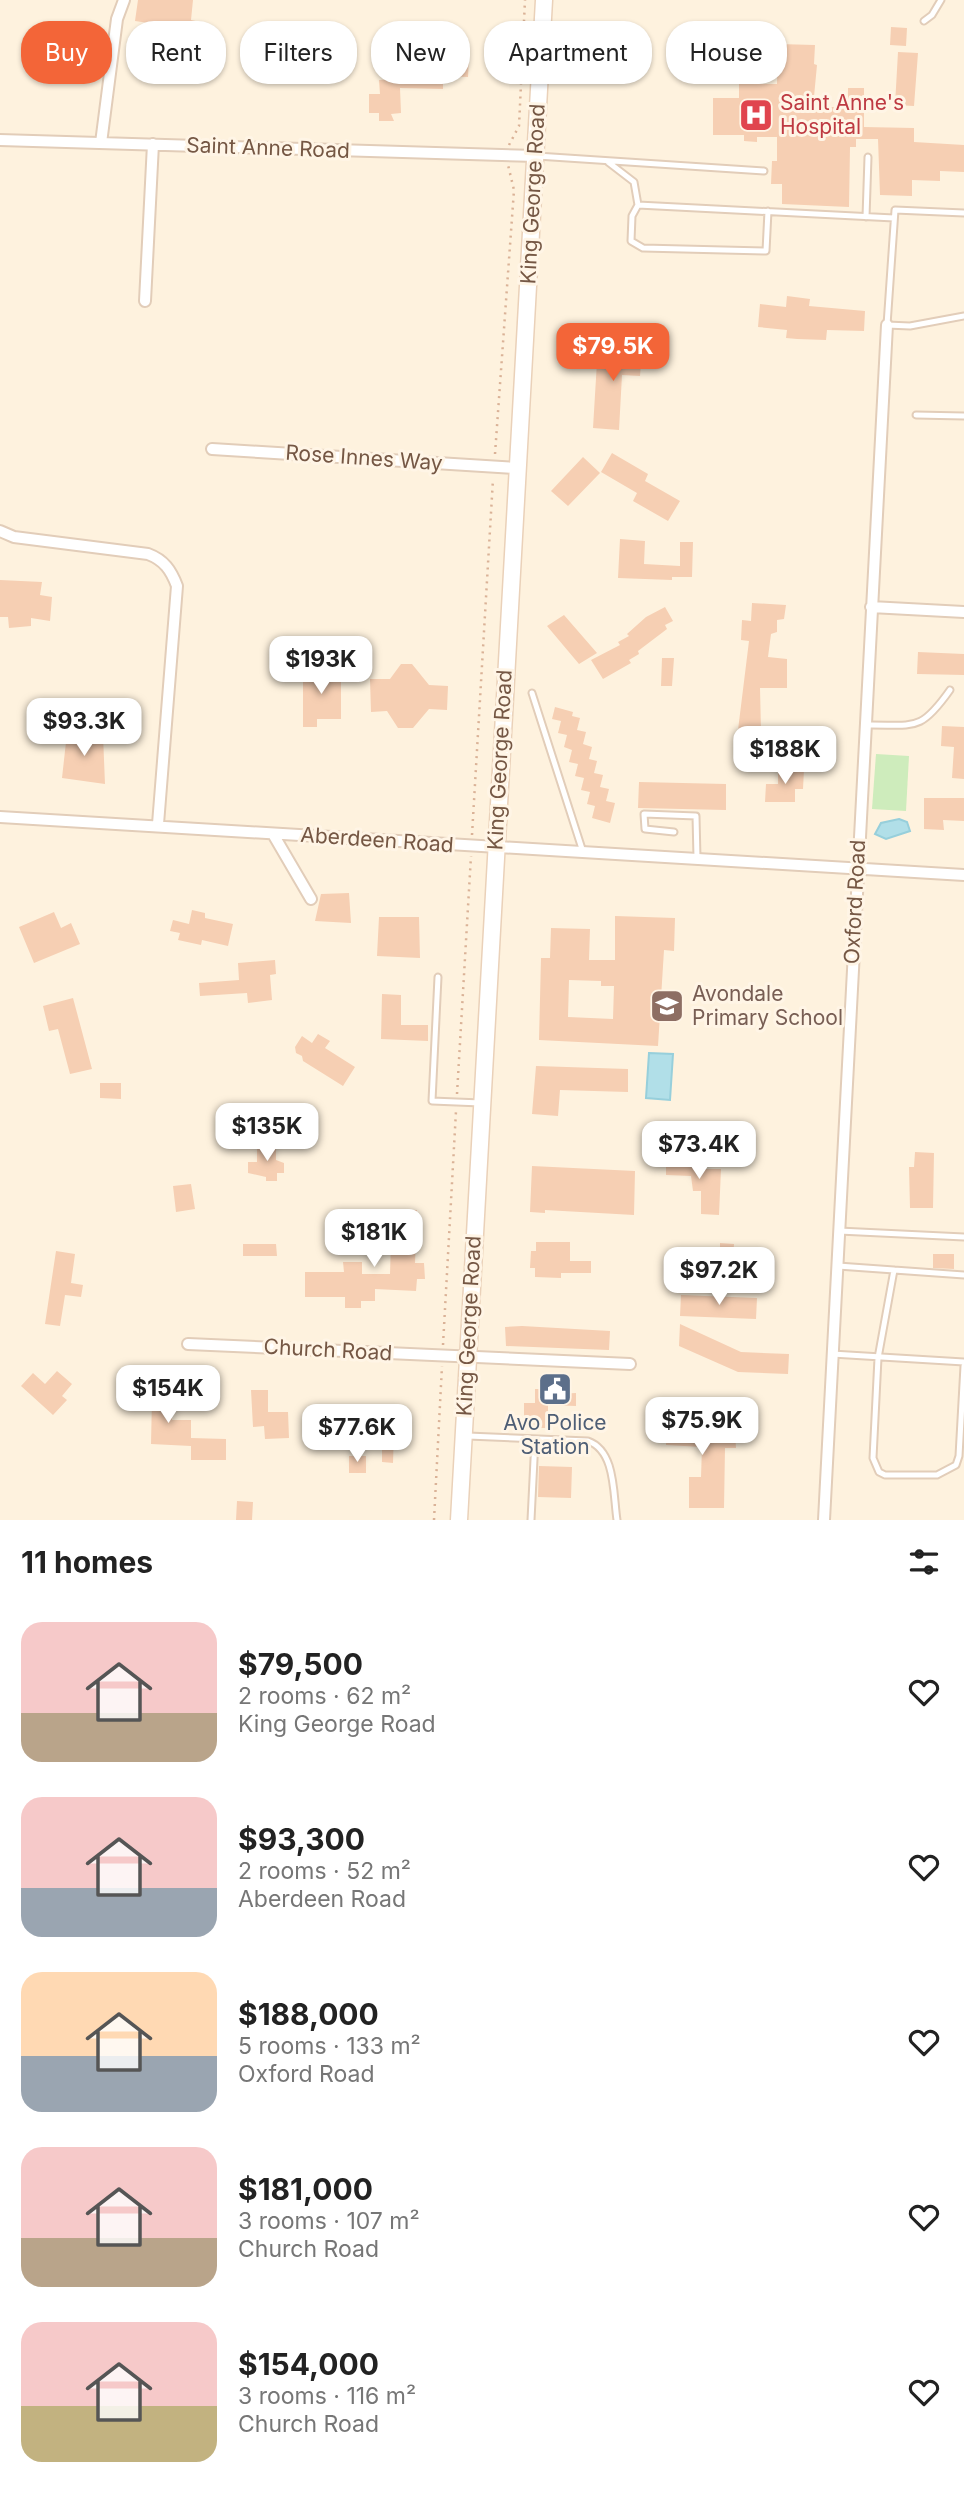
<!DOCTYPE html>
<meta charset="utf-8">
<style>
:root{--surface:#fff;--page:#f2f2f2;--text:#222;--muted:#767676;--accent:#f36538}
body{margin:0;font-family:Inter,sans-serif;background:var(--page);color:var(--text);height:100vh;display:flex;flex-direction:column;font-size:26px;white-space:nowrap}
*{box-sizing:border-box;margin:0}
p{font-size:23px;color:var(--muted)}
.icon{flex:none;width:38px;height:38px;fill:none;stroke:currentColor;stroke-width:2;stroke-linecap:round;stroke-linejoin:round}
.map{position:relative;height:1520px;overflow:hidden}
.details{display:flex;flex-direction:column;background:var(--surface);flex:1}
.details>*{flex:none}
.banner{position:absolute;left:21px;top:21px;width:922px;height:63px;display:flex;gap:14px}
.price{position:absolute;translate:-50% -60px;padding:0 16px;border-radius:14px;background:#fff;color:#222;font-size:23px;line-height:46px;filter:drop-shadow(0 2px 4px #0008)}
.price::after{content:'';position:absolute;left:50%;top:42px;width:21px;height:16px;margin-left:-10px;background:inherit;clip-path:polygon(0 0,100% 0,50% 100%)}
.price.active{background:var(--accent);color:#fff}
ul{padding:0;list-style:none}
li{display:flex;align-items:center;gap:21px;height:175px;padding:0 21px}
li span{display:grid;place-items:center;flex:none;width:196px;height:140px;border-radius:21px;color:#555}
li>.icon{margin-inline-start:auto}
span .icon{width:84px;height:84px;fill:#fffc;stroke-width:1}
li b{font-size:30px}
h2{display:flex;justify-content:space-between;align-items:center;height:84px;padding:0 21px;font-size:30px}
.tag{padding:0 24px;border-radius:28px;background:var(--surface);box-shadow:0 2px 5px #0004;font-size:24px;line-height:63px}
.tag.active{background:var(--accent);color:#fff}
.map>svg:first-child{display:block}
.green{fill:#ceecbc}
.water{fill:#b1dfe8;stroke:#97cfdb;stroke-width:2}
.building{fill:#f6cfb3;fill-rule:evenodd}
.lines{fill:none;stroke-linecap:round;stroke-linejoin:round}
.service-casing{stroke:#e2cdb9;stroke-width:9}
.minor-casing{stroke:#e2cdb9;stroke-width:14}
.secondary-casing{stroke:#ead1b9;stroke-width:19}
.path{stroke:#dab297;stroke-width:2.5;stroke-dasharray:2 5;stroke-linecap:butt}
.service{stroke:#fff;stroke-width:5}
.minor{stroke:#fff;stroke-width:10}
.secondary{stroke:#fff;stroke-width:16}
.labels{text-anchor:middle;stroke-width:6;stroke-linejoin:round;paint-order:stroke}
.health-label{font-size:21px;fill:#be3a42;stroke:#fff5e6;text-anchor:start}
.street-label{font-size:21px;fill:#755744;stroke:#fff5e6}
.education-label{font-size:21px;fill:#785e54;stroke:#fff5e6;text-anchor:start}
.service-label{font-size:21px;fill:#4e5e75;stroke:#fff5e6}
</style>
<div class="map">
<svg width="964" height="1520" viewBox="0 0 964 1520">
<rect width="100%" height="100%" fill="#fef2de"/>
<path class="green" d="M 876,754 L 909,756 L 906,811 L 872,809 Z"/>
<path class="water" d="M 899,819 L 907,822 L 910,831 L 886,839 L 875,834 L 881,823 Z
M 649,1053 L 673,1054 L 670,1100 L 646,1098 Z"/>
<path class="building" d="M 138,0 L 193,0 L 191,20 L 200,22 L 197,43 L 180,40 L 177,61 L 149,58 L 148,65 L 134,63 L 137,42 L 152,45 L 155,24 L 135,21 Z
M 891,27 L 907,28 L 906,46 L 890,45 Z
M 437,35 L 452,35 L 451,56 L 469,56 L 468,77 L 443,76 L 443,89 L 400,88 L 401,113 L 391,114 L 394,121 L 379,121 L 379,113 L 369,113 L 369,94 L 380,94 L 379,80 L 396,79 L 396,65 L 402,65 L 403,43 L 437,44 Z
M 778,44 L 815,45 L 814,64 L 817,65 L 813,107 L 848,107 L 848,88 L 864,88 L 864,127 L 914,128 L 914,142 L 964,145 L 964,172 L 940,171 L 940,181 L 912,180 L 912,196 L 880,195 L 878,139 L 856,139 L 856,147 L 850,147 L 849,207 L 782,204 L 782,184 L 771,184 L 772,161 L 777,161 L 777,137 L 757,137 L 757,142 L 744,141 L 744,135 L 713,135 L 713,98 L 739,98 L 739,84 L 777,84 Z
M 898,52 L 918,53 L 914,106 L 895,105 Z
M 787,296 L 810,299 L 809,306 L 865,311 L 864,331 L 827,330 L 826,340 L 797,339 L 786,338 L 787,330 L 758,327 L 760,304 L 786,307 Z
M 598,345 L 642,351 L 640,376 L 622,375 L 619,430 L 593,428 Z
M 612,453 L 648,474 L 645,481 L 680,501 L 668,521 L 633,501 L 637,493 L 601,472 Z
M 583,457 L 600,473 L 568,506 L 551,491 Z
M 620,539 L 645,541 L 644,564 L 680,566 L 680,542 L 693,542 L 692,577 L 672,577 L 672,580 L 618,578 Z
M 0,580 L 42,582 L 40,595 L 52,597 L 50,621 L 31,618 L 31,626 L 9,628 L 8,617 L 0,617 Z
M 752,603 L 786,605 L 784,619 L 777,620 L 777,632 L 771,634 L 768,657 L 787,659 L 787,688 L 760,688 L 761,731 L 738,730 L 749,641 L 741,640 L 742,620 L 751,621 Z
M 665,607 L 673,621 L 665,625 L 667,629 L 638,651 L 639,654 L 629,660 L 631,663 L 603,679 L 591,660 L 620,645 L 618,642 L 629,636 L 627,634 L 646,617 Z
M 564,615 L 597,653 L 579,664 L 547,626 Z
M 918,652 L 964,654 L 964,675 L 917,674 Z
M 662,658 L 674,658 L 672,686 L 661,686 Z
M 401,664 L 412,664 L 429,685 L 448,686 L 447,710 L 429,709 L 413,728 L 398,728 L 387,711 L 371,712 L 370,679 L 390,679 Z
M 303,669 L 341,669 L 341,719 L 317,719 L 317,727 L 303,727 Z
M 555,707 L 573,712 L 572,716 L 580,718 L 577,730 L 586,732 L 583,744 L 592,747 L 589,759 L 597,761 L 594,773 L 603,775 L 600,787 L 609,789 L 606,801 L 615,803 L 610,823 L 592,818 L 595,806 L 587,804 L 590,792 L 581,790 L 584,778 L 575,776 L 578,764 L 569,762 L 572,750 L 564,747 L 567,735 L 558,733 L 561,721 L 552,719 Z
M 942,726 L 964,727 L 964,779 L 952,778 L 954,747 L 941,746 Z
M 67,733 L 103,735 L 105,784 L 62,778 Z
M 778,769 L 804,769 L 803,789 L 795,789 L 795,802 L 765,802 L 766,784 L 778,784 Z
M 639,782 L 726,784 L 726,810 L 638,808 Z
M 924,798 L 964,798 L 964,821 L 943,820 L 944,830 L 924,829 Z
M 349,893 L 351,923 L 315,921 L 321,894 Z
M 192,910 L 205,913 L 205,918 L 233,924 L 228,946 L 202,940 L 201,945 L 178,940 L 180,933 L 170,931 L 173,920 L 189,924 Z
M 54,912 L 61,928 L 71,923 L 80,944 L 34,963 L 19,927 Z
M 615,916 L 675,918 L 674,951 L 664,950 L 658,1046 L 539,1040 L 541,958 L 550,958 L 551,928 L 590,929 L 589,960 L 615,960 ZM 569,980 L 601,981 L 601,986 L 614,986 L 613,1019 L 568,1017 Z
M 379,917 L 419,917 L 420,958 L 377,956 Z
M 275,960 L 276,974 L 270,975 L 272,1000 L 248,1003 L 247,993 L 200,996 L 199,983 L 239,980 L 238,963 Z
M 382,994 L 401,995 L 401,1025 L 428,1025 L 428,1041 L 381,1039 Z
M 73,998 L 92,1069 L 70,1074 L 58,1029 L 49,1031 L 43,1006 Z
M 318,1034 L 330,1041 L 325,1048 L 355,1067 L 343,1086 L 303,1061 L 302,1056 L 296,1053 L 295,1047 L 302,1036 L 312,1043 Z
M 536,1066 L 628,1069 L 628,1092 L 560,1090 L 558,1116 L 532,1114 Z
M 100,1083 L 121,1083 L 121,1099 L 100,1098 Z
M 257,1144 L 276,1144 L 276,1160 L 284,1163 L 284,1173 L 277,1173 L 277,1181 L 266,1181 L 266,1177 L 248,1173 L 248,1162 L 257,1162 Z
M 915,1152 L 934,1153 L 933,1208 L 910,1208 L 909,1167 L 914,1167 Z
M 666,1156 L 701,1157 L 701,1169 L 721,1169 L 719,1215 L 701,1214 L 701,1191 L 693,1191 L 691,1176 L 666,1175 Z
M 532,1166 L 635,1171 L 634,1215 L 545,1210 L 545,1213 L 530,1212 Z
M 191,1184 L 195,1209 L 176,1212 L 173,1186 Z
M 392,1210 L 417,1210 L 415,1263 L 424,1263 L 425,1279 L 417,1279 L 416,1291 L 375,1289 L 375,1301 L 361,1301 L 361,1308 L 345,1308 L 345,1297 L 305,1297 L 305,1272 L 344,1272 L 343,1262 L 362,1262 L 362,1274 L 390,1274 Z
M 536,1242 L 570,1242 L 570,1261 L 591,1261 L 591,1273 L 561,1273 L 561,1278 L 535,1277 L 535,1268 L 530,1268 L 531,1251 L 536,1251 Z
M 720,1243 L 734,1244 L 732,1270 L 698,1269 L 699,1254 L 720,1255 Z
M 243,1244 L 276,1244 L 277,1256 L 243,1256 Z
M 56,1251 L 75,1254 L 71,1283 L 83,1285 L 81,1297 L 65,1295 L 60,1326 L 45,1324 Z
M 933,1254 L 954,1254 L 954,1269 L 933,1268 Z
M 681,1295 L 757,1298 L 756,1319 L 680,1316 Z
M 680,1324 L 741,1352 L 789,1354 L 788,1374 L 738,1372 L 679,1346 Z
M 522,1326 L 610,1331 L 609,1350 L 506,1346 L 505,1327 Z
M 57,1371 L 72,1384 L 62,1396 L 67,1400 L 53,1415 L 21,1386 L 33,1373 L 45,1384 Z
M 535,1389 L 555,1389 L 555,1394 L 576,1393 L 576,1406 L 548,1405 L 548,1428 L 532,1428 L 532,1418 L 524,1418 L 524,1403 L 535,1403 Z
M 251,1390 L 268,1390 L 268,1412 L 288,1412 L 289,1438 L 265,1439 L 264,1426 L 253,1427 Z
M 152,1398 L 172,1399 L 172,1420 L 191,1420 L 191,1446 L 151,1444 Z
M 669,1399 L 703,1401 L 703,1413 L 680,1411 L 678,1435 L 713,1437 L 712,1433 L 735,1433 L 736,1448 L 725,1448 L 724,1508 L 689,1508 L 689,1477 L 701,1477 L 702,1447 L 666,1445 Z
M 376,1417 L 403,1418 L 402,1431 L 394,1431 L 393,1463 L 382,1462 L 382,1431 L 375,1431 Z
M 191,1438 L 226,1439 L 226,1460 L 191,1460 Z
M 349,1456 L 366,1456 L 366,1473 L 349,1473 Z
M 539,1466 L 572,1467 L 571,1498 L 538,1497 Z
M 237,1501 L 253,1502 L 252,1520 L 236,1520 Z"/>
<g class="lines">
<g class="service-casing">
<path id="service" d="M 924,21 L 932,15 L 941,0
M 537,156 L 764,171
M 608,162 L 634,182 L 638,205 L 894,218
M 638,205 L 632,216 L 631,241 L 643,248 L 766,251 L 768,211
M 964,213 L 895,210 L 887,325 L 910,326 L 964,316
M 866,217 L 868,157
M 916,415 L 964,416
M 532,693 L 583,852
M 864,725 C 914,724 919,734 950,690
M 674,832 L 645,829 L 644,814 L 696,816 L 697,858
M 438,977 L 432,1101 L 481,1103
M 839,1231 L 964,1237
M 838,1266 L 964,1275
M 894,1270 L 878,1358 L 873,1458 L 879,1472 L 885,1475 L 937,1475 L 956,1465 L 959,1456 L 964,1366
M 832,1354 L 964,1362
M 468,1436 L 588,1441 C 616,1451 613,1494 617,1520
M 531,1520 L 535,1439"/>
</g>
<g class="minor-casing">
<path id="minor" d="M 0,140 L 536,156
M 101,143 L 117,19 L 124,0
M 145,301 L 153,144
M 212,449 L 516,468
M 0,531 L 14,537 L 148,554 C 164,560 171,570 177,586 L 158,824
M 871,607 L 964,612
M 0,817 L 964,875
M 273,834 L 311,899
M 188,1344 L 630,1364
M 824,1520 L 887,325"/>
</g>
<g class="secondary-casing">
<path id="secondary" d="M 459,1520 L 544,0"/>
</g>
<path class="path" d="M 509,145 L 519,126 L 525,0
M 495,454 L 514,190 L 508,165
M 472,835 L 493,479
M 457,1094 L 471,856
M 443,1345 L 456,1111
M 434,1520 L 442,1366"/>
<use href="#service" class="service"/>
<use href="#minor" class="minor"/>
<use href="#secondary" class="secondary"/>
</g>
<defs>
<g id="hospital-square" transform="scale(1.75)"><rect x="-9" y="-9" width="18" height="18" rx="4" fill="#e0444e" stroke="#fff5e6"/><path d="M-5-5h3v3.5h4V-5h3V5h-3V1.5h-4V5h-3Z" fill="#fff"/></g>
<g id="school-square" transform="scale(1.75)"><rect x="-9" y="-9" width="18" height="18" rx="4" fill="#8d6e63" stroke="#fff5e6"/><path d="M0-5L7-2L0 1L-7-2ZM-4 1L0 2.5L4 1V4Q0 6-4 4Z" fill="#fff"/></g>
<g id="civic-square" transform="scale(1.75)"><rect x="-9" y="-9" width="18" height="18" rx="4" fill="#5c6f8a" stroke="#fff5e6"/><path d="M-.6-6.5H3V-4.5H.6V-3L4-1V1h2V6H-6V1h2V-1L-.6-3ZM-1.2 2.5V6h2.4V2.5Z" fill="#fff"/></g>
</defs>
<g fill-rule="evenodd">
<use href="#hospital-square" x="756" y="115"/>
<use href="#school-square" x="667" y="1006"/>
<use href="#civic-square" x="555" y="1389"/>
</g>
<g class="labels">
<g class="health-label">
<text x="780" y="110">Saint Anne's<tspan x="780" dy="24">Hospital</tspan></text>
</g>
<g class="street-label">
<text transform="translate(268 148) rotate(2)" y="7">Saint Anne Road</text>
<text transform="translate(533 194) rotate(-87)" y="7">King George Road</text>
<text transform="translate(364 458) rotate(4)" y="7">Rose Innes Way</text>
<text transform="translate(500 760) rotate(-87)" y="7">King George Road</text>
<text transform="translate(377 840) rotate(4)" y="7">Aberdeen Road</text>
<text transform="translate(855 902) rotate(-87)" y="7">Oxford Road</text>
<text transform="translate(469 1326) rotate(-87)" y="7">King George Road</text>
<text transform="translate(328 1350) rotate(3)" y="7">Church Road</text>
</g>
<g class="education-label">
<text x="692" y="1001">Avondale<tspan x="692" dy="24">Primary School</tspan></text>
</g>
<g class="service-label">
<text x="555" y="1430">Avo Police<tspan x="555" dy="24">Station</tspan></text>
</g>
</g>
</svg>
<b class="price active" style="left:613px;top:383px">$79.5K</b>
<b class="price" style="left:321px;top:696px">$193K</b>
<b class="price" style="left:84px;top:758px">$93.3K</b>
<b class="price" style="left:785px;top:786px">$188K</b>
<b class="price" style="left:267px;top:1163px">$135K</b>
<b class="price" style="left:699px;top:1181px">$73.4K</b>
<b class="price" style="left:374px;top:1269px">$181K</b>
<b class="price" style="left:719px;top:1307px">$97.2K</b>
<b class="price" style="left:168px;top:1425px">$154K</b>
<b class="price" style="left:702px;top:1457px">$75.9K</b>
<b class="price" style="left:357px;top:1464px">$77.6K</b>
<div class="banner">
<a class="tag active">Buy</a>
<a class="tag">Rent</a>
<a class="tag">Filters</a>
<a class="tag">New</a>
<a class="tag">Apartment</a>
<a class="tag">House</a>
</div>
</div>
<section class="details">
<h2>11 homes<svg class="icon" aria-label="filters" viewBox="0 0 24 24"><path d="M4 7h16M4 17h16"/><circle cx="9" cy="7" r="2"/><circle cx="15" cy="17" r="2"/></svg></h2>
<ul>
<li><span style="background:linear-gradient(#f6c9c9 65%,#b9a48a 0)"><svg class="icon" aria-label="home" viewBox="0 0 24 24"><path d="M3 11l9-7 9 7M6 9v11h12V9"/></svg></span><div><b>$79,500</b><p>2 rooms · 62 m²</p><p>King George Road</p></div><svg class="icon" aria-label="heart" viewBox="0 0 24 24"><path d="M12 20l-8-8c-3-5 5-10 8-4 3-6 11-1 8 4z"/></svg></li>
<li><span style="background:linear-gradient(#f6c9c9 65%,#9aa5b1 0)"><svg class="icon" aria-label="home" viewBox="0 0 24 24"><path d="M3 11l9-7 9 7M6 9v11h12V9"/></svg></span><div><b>$93,300</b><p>2 rooms · 52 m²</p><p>Aberdeen Road</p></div><svg class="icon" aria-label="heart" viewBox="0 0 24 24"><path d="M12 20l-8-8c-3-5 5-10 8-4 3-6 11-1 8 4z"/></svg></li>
<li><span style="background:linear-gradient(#ffd9b3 60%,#9aa5b1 0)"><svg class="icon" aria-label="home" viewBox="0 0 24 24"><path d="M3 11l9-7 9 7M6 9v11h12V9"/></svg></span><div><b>$188,000</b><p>5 rooms · 133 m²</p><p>Oxford Road</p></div><svg class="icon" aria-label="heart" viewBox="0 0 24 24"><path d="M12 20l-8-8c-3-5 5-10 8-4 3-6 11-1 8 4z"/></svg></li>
<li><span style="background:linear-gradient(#f6c9c9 65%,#b9a48a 0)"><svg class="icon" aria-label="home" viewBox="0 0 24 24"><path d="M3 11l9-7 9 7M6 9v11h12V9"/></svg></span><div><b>$181,000</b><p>3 rooms · 107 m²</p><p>Church Road</p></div><svg class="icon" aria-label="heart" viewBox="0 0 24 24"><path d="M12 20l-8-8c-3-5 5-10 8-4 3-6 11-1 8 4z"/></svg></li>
<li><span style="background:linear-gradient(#f6c9c9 60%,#c2b280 0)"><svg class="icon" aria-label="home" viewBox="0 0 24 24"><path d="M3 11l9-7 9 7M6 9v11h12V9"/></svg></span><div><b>$154,000</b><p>3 rooms · 116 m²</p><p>Church Road</p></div><svg class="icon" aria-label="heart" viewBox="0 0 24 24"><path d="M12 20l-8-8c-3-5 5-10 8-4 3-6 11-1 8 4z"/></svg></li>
</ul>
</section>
